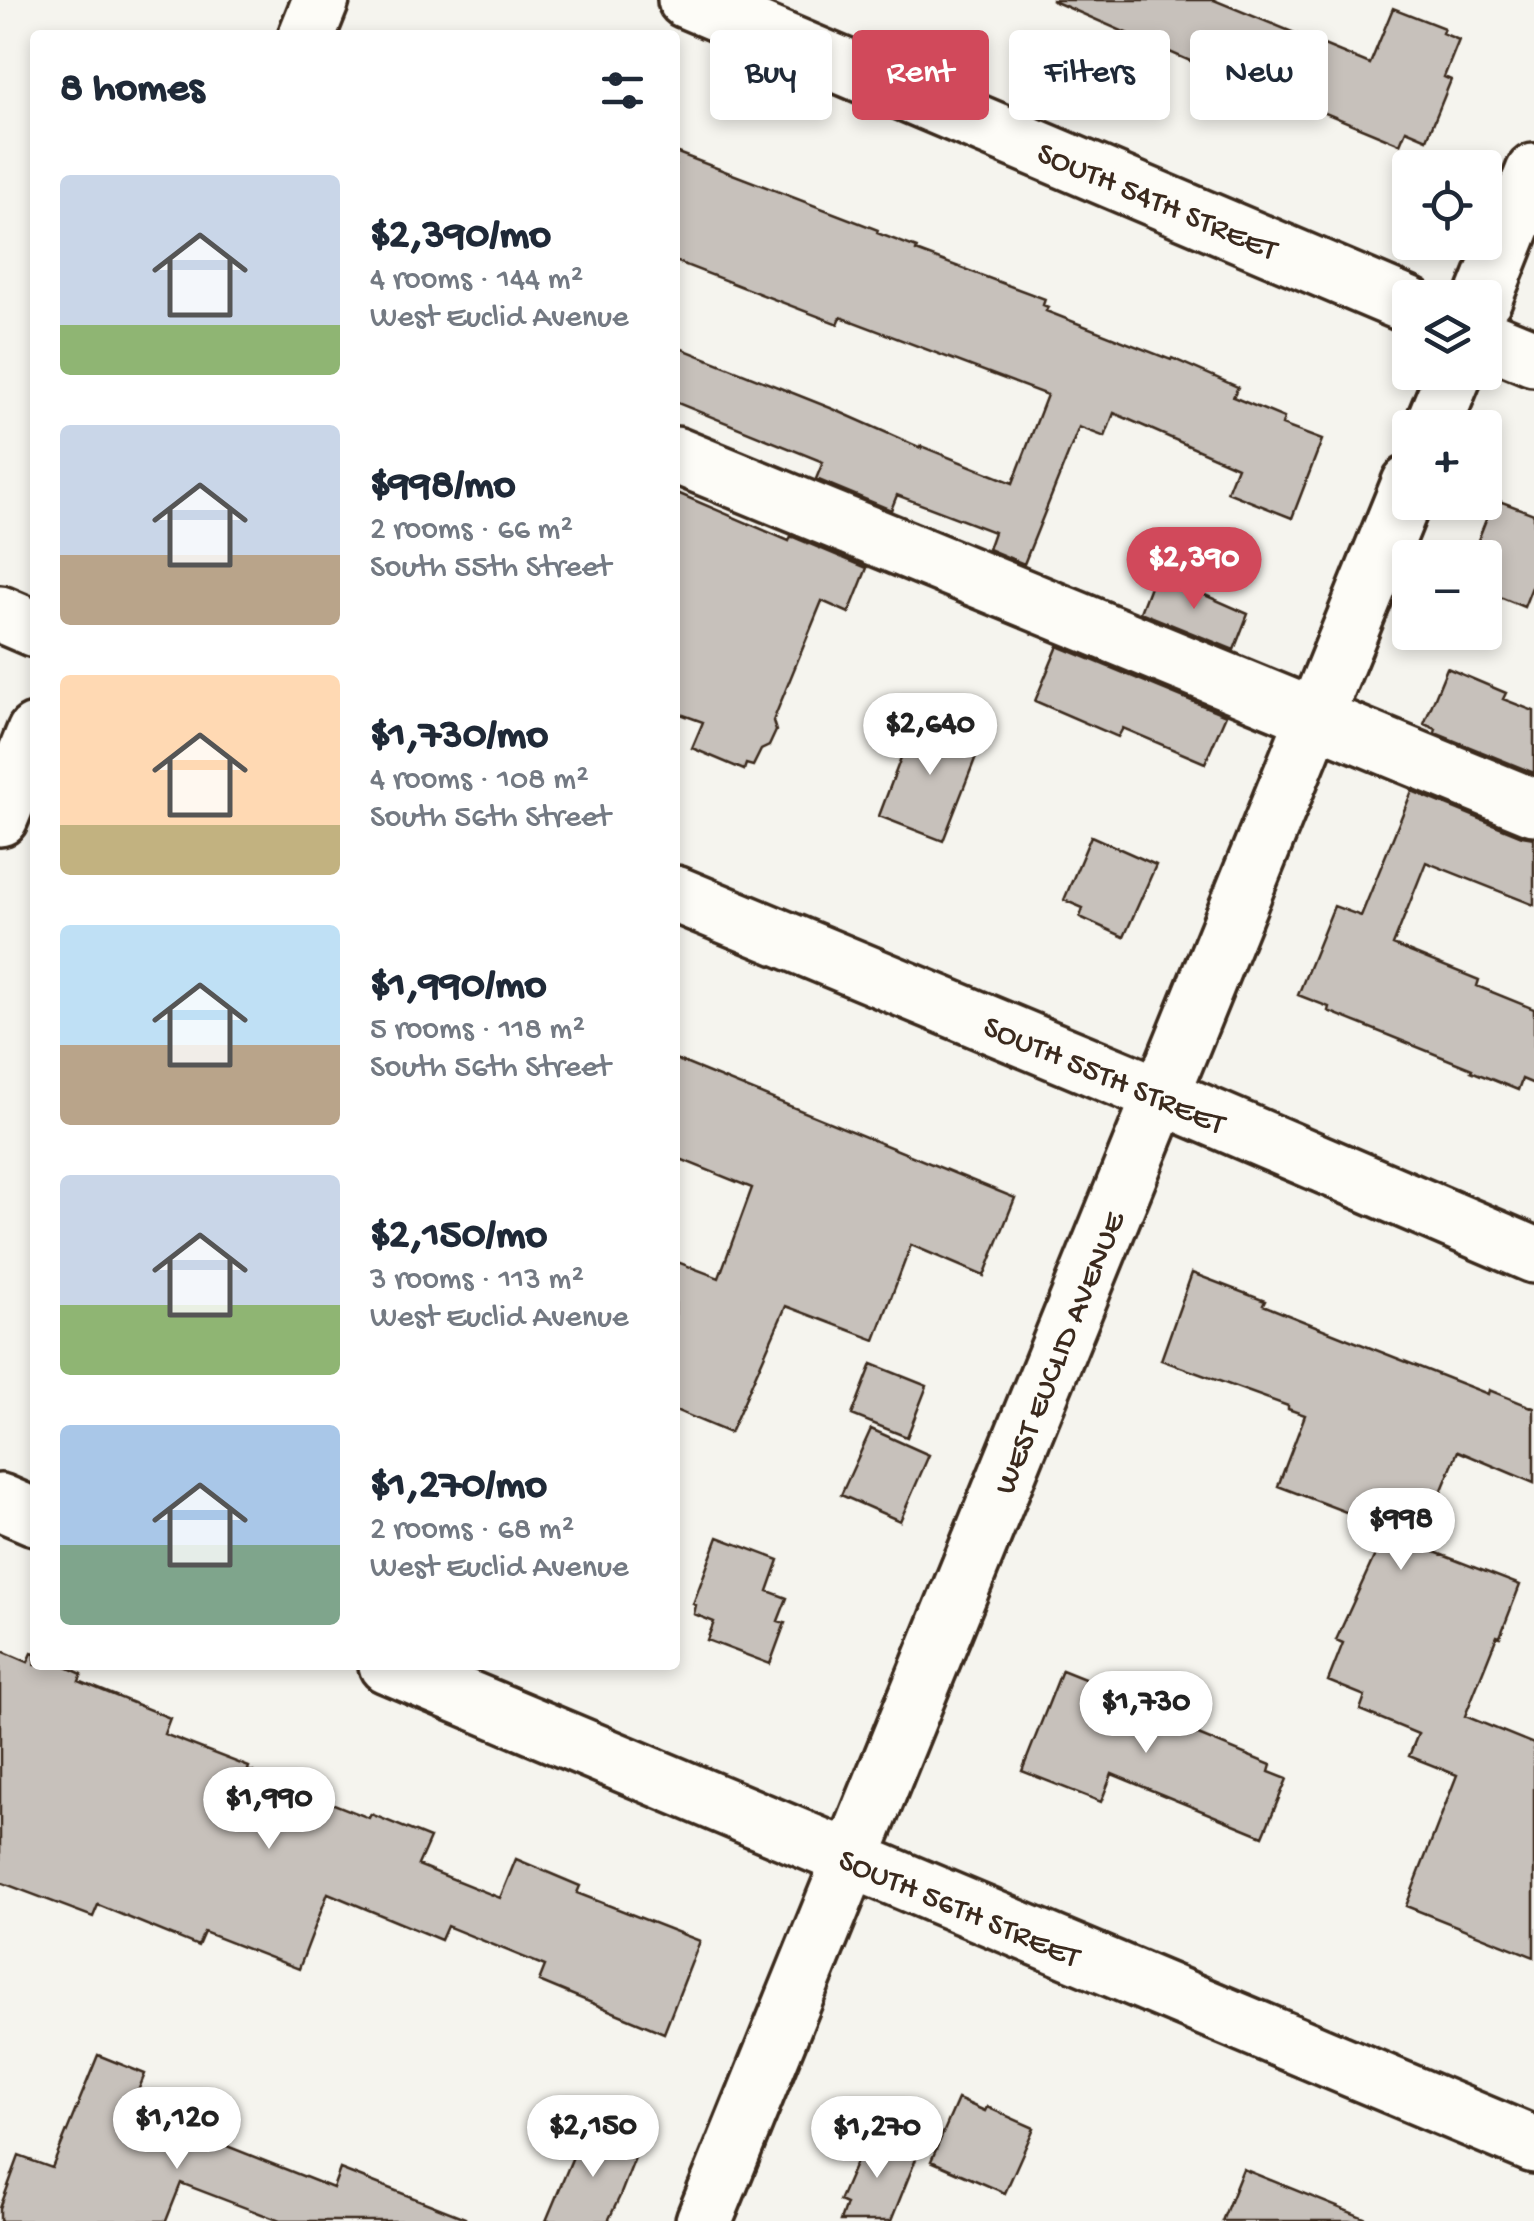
<!DOCTYPE html>
<meta charset="utf-8">
<style>
:root{--surface:#fff;--page:#f2f2f3;--text:#1f2937;--muted:#747a83;--accent:#d1495b}
body{margin:0;font-family:"Gochi Hand",sans-serif;background:var(--page);color:var(--text);height:100vh;display:flex;flex-direction:column;font-size:38px;white-space:nowrap}
*{box-sizing:border-box;margin:0}
p{font-size:32px;color:var(--muted)}
.icon{flex:none;width:55px;height:55px;fill:none;stroke:currentColor;stroke-width:2;stroke-linecap:round;stroke-linejoin:round}
.map{position:relative;flex:1;overflow:hidden}
.side{position:absolute;left:30px;top:30px;width:650px;height:1640px;display:flex;flex-direction:column;background:var(--surface);border-radius:10px;box-shadow:0 5px 15px #0003}
.side>*{flex:none}
.top-card{position:absolute;left:710px;top:30px;width:672px;height:90px;display:flex;gap:20px}
.tools{position:absolute;left:1392px;top:150px;display:grid;gap:20px}
.tools a{display:grid;place-items:center;width:110px;height:110px;border-radius:10px;background:var(--surface);box-shadow:0 5px 15px #0003;font-size:50px}
.price{position:absolute;translate:-50% -85px;padding:0 22px;border-radius:35px;background:#fff;color:#222;font-size:32px;line-height:65px;filter:drop-shadow(0 2px 5px #0008)}
.price::after{content:'';position:absolute;left:50%;top:60px;width:30px;height:22px;margin-left:-15px;background:inherit;clip-path:polygon(0 0,100% 0,50% 100%)}
.price.on{background:var(--accent);color:#fff}
ul{padding:0;list-style:none}
li{display:flex;align-items:center;gap:30px;height:250px;padding:0 30px}
li span{display:grid;place-items:center;flex:none;width:280px;height:200px;border-radius:10px;color:#555}
li>.icon{margin-inline-start:auto}
span .icon{width:120px;height:120px;fill:#fffc;stroke-width:1}
li b{font-size:42px}
h2{display:flex;justify-content:space-between;align-items:center;height:120px;padding:0 30px;font-size:42px}
.chip{padding:0 35px;border-radius:10px;background:var(--surface);box-shadow:0 5px 15px #0003;font-size:35px;line-height:90px}
.chip.on{background:var(--accent);color:#fff}
.map>svg:first-child{display:block}
.building{fill:#c7c1bb;stroke:#3b2a1e;stroke-width:2.5}
.lines{fill:none;stroke-linecap:round;stroke-linejoin:round}
.minor-casing{stroke:#3b2a1e;stroke-width:62}
.minor{stroke:#fdfcf7;stroke-width:55}
.labels{text-anchor:middle;stroke-width:8;stroke-linejoin:round;paint-order:stroke}
.street-label{font-size:32px;fill:#3b2a1e;stroke:#fdfcf7}
</style>
<div class="map">
<svg width="1534" height="2221" viewBox="0 0 1534 2221">
<rect width="100%" height="100%" fill="#f5f4ee"/>
<filter id="ink" filterUnits="userSpaceOnUse"><feTurbulence type="fractalNoise" baseFrequency=".01" numOctaves="2"/><feDisplacementMap in="SourceGraphic" scale="20" xChannelSelector="R" yChannelSelector="G"/><feConvolveMatrix kernelMatrix="1 2 1 2 8 2 1 2 1" color-interpolation-filters="sRGB"/></filter>
<g filter="url(#ink)">
<path class="building" d="M 1051,0 L 1214,0 L 1370,64 L 1393,8 L 1444,28 L 1442,33 L 1459,40 L 1444,77 L 1451,80 L 1427,139 L 1406,130 L 1400,144 L 1311,107 L 1308,113 L 1226,79 L 1227,77 Z
M 675,152 L 878,230 L 877,233 L 917,248 L 916,251 L 1045,299 L 1043,305 L 1048,307 L 1046,311 L 1171,360 L 1172,358 L 1238,387 L 1233,397 L 1284,418 L 1282,425 L 1322,440 L 1292,518 L 1227,492 L 1237,467 L 1114,413 L 1105,437 L 1079,427 L 1024,564 L 988,549 L 994,532 L 897,495 L 891,510 L 816,479 L 823,462 L 675,402 L 675,346 L 833,409 L 921,448 L 921,446 L 1013,483 L 1047,395 L 841,317 L 838,324 L 675,261 Z
M 675,492 L 789,541 L 791,536 L 867,568 L 849,613 L 822,601 L 773,721 L 776,731 L 769,746 L 761,750 L 753,766 L 746,764 L 744,770 L 692,748 L 703,722 L 675,712 Z
M 1494,499 L 1534,514 L 1534,582 L 1524,607 L 1485,591 L 1485,558 L 1471,558 Z
M 1155,573 L 1248,614 L 1234,650 L 1140,612 Z
M 1058,646 L 1226,715 L 1205,763 L 1123,728 L 1118,737 L 1035,701 Z
M 1447,668 L 1506,693 L 1503,699 L 1534,711 L 1534,773 L 1435,733 L 1436,729 L 1424,724 Z
M 917,715 L 982,741 L 943,841 L 879,816 Z
M 1412,791 L 1522,836 L 1534,838 L 1534,905 L 1426,862 L 1393,945 L 1479,980 L 1477,986 L 1534,1009 L 1534,1084 L 1522,1079 L 1518,1090 L 1471,1071 L 1472,1069 L 1328,1011 L 1329,1007 L 1298,995 L 1334,906 L 1361,916 Z
M 1091,836 L 1156,865 L 1124,937 L 1080,917 L 1083,908 L 1064,900 Z
M 675,1059 L 1015,1198 L 984,1276 L 911,1245 L 875,1340 L 786,1306 L 730,1433 L 675,1410 L 675,1261 L 719,1278 L 752,1188 L 675,1157 Z
M 1192,1273 L 1265,1301 L 1263,1305 L 1348,1339 L 1488,1394 L 1489,1390 L 1534,1408 L 1534,1483 L 1458,1451 L 1419,1546 L 1520,1585 L 1500,1637 L 1497,1636 L 1465,1716 L 1534,1744 L 1534,1957 L 1406,1906 L 1457,1775 L 1409,1756 L 1418,1734 L 1360,1710 L 1365,1696 L 1328,1681 L 1343,1643 L 1336,1640 L 1379,1546 L 1373,1543 L 1380,1525 L 1278,1486 L 1305,1415 L 1288,1409 L 1288,1406 L 1161,1360 Z
M 872,1364 L 927,1386 L 907,1437 L 852,1415 Z
M 871,1429 L 929,1455 L 900,1521 L 841,1495 Z
M 718,1537 L 779,1560 L 768,1591 L 787,1598 L 778,1621 L 785,1623 L 770,1664 L 707,1640 L 714,1622 L 694,1614 L 696,1605 L 693,1604 Z
M 0,1650 L 28,1662 L 32,1653 L 35,1654 L 35,1665 L 62,1665 L 82,1674 L 79,1681 L 170,1718 L 164,1734 L 249,1767 L 248,1770 L 369,1818 L 371,1814 L 430,1838 L 418,1865 L 500,1898 L 516,1859 L 580,1886 L 577,1893 L 700,1941 L 664,2033 L 539,1981 L 545,1966 L 447,1926 L 441,1940 L 328,1893 L 299,1969 L 204,1932 L 198,1946 L 98,1905 L 93,1917 L 0,1882 Z
M 1062,1670 L 1137,1700 L 1133,1708 L 1271,1765 L 1269,1772 L 1287,1779 L 1263,1836 L 1112,1774 L 1101,1802 L 1022,1771 Z
M 98,2055 L 145,2074 L 131,2108 L 333,2188 L 340,2169 L 465,2218 L 464,2221 L 280,2221 L 181,2183 L 166,2221 L 0,2221 L 0,2208 L 19,2156 L 52,2168 Z
M 958,2099 L 985,2111 L 987,2107 L 1034,2128 L 1005,2193 L 931,2161 Z
M 585,2128 L 638,2150 L 620,2196 L 608,2221 L 546,2221 Z
M 868,2134 L 918,2154 L 891,2221 L 840,2221 L 846,2204 L 839,2201 Z
M 1243,2169 L 1367,2219 L 1367,2221 L 1222,2221 Z"/>
<g class="lines">
<g class="minor-casing">
<path id="minor" d="M 686,0 L 1410,306
M 307,35 L 321,0
M 1484,298 L 1534,172
M 1485,338 L 1534,358
M 1432,428 L 1455,372
M 675,455 L 1534,807
M 0,614 L 35,629
M 0,818 L 35,732
M 675,894 L 1162,1096 L 1534,1255
M 0,1502 L 35,1517
M 387,1665 L 1534,2145
M 704,2221 L 1410,483"/>
</g>
<use href="#minor" class="minor"/>
</g>
</g>
<g class="labels">
<g class="street-label">
<text transform="translate(1158 199) rotate(23)" y="11">SOUTH 54TH STREET</text>
<text transform="translate(1105 1073) rotate(23)" y="11">SOUTH 55TH STREET</text>
<text transform="translate(1057 1352) rotate(-68)" y="11">WEST EUCLID AVENUE</text>
<text transform="translate(960 1906) rotate(23)" y="11">SOUTH 56TH STREET</text>
</g>
</g>
</svg>
<div class="tools">
<a><svg class="icon" aria-label="locate" viewBox="0 0 24 24"><circle cx="12" cy="12" r="6"/><path d="M12 2v4M12 18v4M2 12h4M18 12h4"/></svg></a>
<a><svg class="icon" aria-label="layers" viewBox="0 0 24 24"><path d="M12 4l9 5-9 5-9-5zM3 14l9 5 9-5"/></svg></a>
<a>+</a>
<a>−</a>
</div>
<b class="price on" style="left:1194px;top:612px">$2,390</b>
<b class="price" style="left:930px;top:778px">$2,640</b>
<b class="price" style="left:1401px;top:1573px">$998</b>
<b class="price" style="left:1146px;top:1756px">$1,730</b>
<b class="price" style="left:269px;top:1852px">$1,990</b>
<b class="price" style="left:177px;top:2172px">$1,120</b>
<b class="price" style="left:593px;top:2180px">$2,150</b>
<b class="price" style="left:877px;top:2181px">$1,270</b>
<div class="top-card">
<a class="chip">Buy</a>
<a class="chip on">Rent</a>
<a class="chip">Filters</a>
<a class="chip">New</a>
</div>
<section class="side">
<h2>8 homes<svg class="icon" aria-label="filters" viewBox="0 0 24 24"><path d="M4 7h16M4 17h16"/><circle cx="9" cy="7" r="2"/><circle cx="15" cy="17" r="2"/></svg></h2>
<ul>
<li><span style="background:linear-gradient(#c9d6e8 75%,#8fb573 0)"><svg class="icon" aria-label="home" viewBox="0 0 24 24"><path d="M3 11l9-7 9 7M6 9v11h12V9"/></svg></span><div><b>$2,390/mo</b><p>4 rooms · 144 m²</p><p>West Euclid Avenue</p></div></li>
<li><span style="background:linear-gradient(#c9d6e8 65%,#b9a48a 0)"><svg class="icon" aria-label="home" viewBox="0 0 24 24"><path d="M3 11l9-7 9 7M6 9v11h12V9"/></svg></span><div><b>$998/mo</b><p>2 rooms · 66 m²</p><p>South 55th Street</p></div></li>
<li><span style="background:linear-gradient(#ffd9b3 75%,#c2b280 0)"><svg class="icon" aria-label="home" viewBox="0 0 24 24"><path d="M3 11l9-7 9 7M6 9v11h12V9"/></svg></span><div><b>$1,730/mo</b><p>4 rooms · 108 m²</p><p>South 56th Street</p></div></li>
<li><span style="background:linear-gradient(#bfe0f5 60%,#b9a48a 0)"><svg class="icon" aria-label="home" viewBox="0 0 24 24"><path d="M3 11l9-7 9 7M6 9v11h12V9"/></svg></span><div><b>$1,990/mo</b><p>5 rooms · 118 m²</p><p>South 56th Street</p></div></li>
<li><span style="background:linear-gradient(#c9d6e8 65%,#8fb573 0)"><svg class="icon" aria-label="home" viewBox="0 0 24 24"><path d="M3 11l9-7 9 7M6 9v11h12V9"/></svg></span><div><b>$2,150/mo</b><p>3 rooms · 113 m²</p><p>West Euclid Avenue</p></div></li>
<li><span style="background:linear-gradient(#a9c7e8 60%,#7fa58c 0)"><svg class="icon" aria-label="home" viewBox="0 0 24 24"><path d="M3 11l9-7 9 7M6 9v11h12V9"/></svg></span><div><b>$1,270/mo</b><p>2 rooms · 68 m²</p><p>West Euclid Avenue</p></div></li>
</ul>
</section>
</div>
